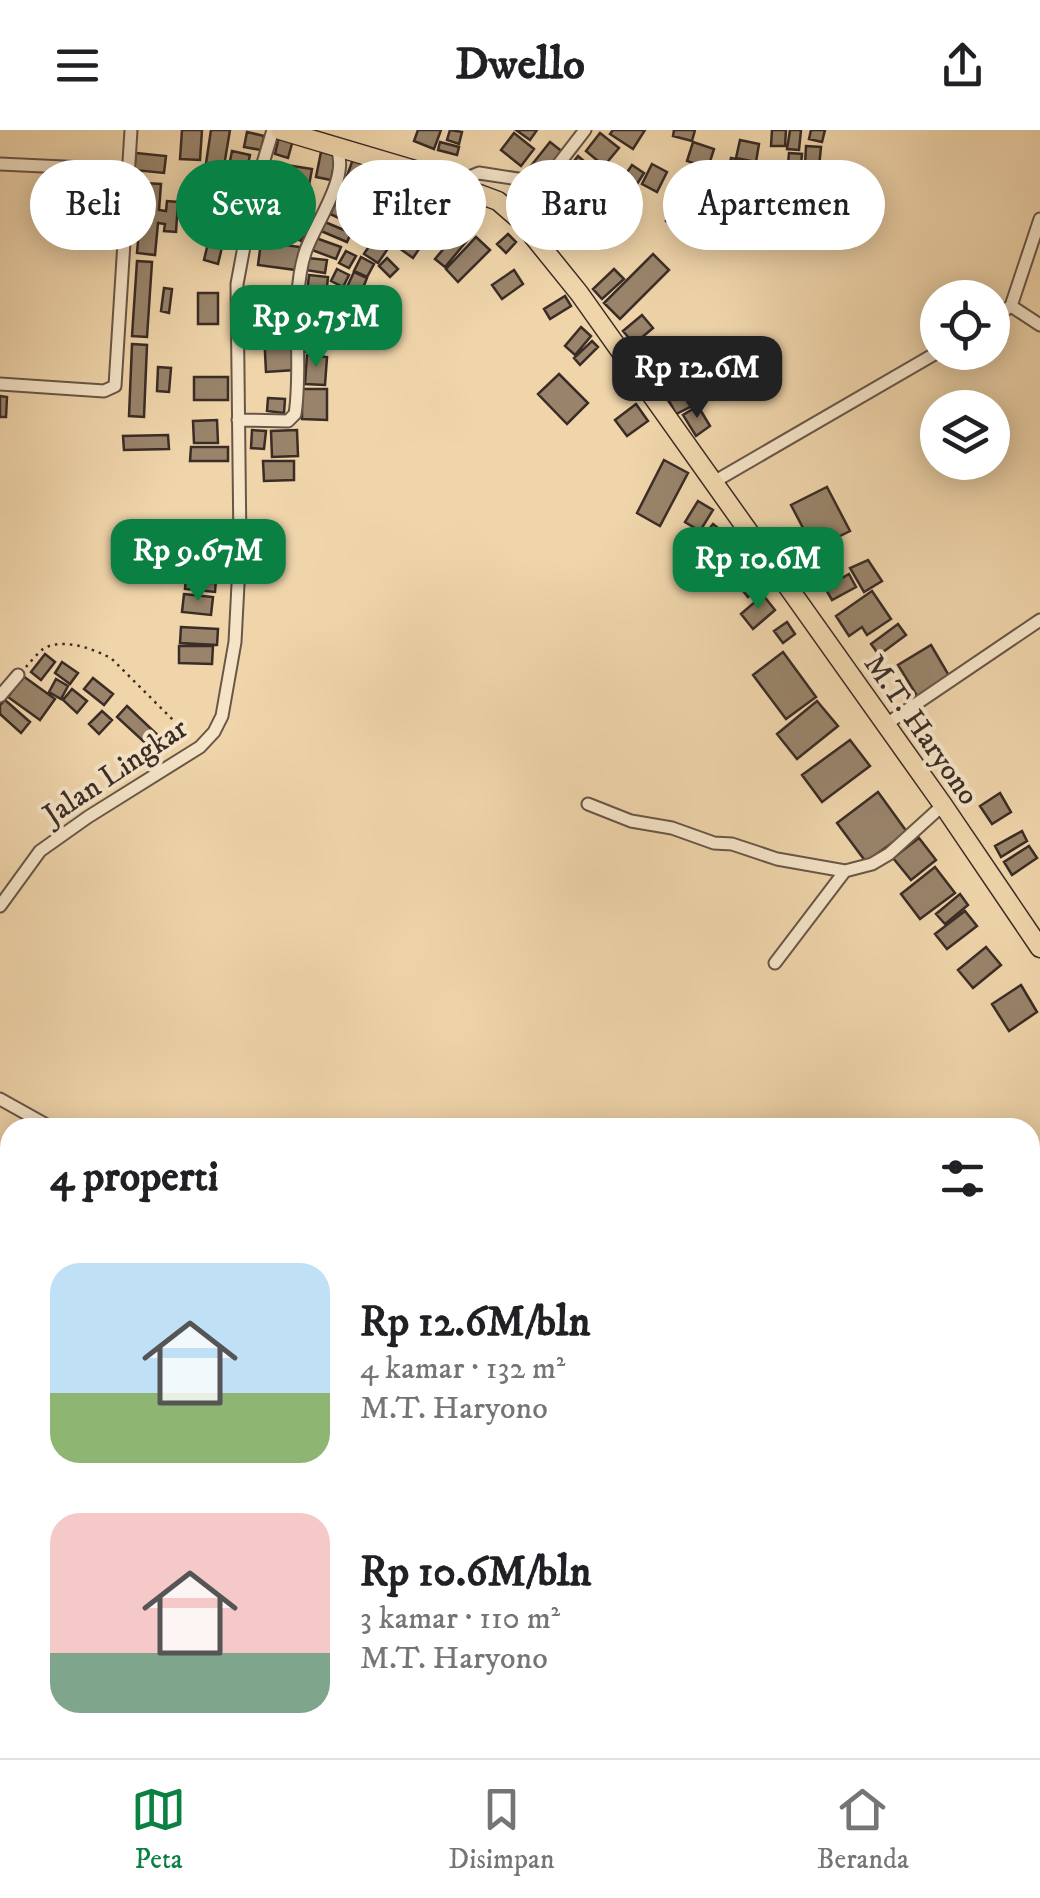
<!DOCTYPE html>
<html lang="id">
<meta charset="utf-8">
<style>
:root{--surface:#fff;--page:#f6f6f6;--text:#202124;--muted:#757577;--line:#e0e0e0;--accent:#0b8043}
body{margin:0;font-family:"IM FELL DW Pica",serif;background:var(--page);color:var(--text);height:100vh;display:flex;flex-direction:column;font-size:38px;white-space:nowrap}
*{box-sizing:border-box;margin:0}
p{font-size:32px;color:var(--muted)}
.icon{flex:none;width:55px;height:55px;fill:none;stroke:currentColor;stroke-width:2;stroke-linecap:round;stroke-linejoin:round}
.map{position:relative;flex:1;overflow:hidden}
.drawer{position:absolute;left:0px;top:988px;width:1040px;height:642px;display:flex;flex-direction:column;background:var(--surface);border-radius:30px 30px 0 0;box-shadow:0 5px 25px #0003}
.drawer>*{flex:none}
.hud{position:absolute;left:30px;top:30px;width:980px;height:90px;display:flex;gap:20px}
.buttons{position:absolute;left:920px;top:150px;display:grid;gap:20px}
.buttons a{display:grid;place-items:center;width:90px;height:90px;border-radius:50%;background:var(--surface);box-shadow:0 5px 25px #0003;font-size:50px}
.price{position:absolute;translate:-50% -85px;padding:0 22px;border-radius:20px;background:var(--accent);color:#fff;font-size:32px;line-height:65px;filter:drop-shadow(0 2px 5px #0008)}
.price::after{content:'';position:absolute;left:50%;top:60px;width:30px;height:22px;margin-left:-15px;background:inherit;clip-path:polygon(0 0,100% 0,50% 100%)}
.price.on{background:#222;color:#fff}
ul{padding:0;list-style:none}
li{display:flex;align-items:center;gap:30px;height:250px;padding:0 50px}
li span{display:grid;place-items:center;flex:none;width:280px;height:200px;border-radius:30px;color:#555}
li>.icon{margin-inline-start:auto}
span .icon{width:120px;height:120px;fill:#fffc;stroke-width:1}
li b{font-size:42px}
h2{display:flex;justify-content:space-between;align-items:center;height:120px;padding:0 50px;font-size:42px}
.chip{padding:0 35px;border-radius:45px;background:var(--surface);box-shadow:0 5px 25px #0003;font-size:35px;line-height:90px}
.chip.on{background:var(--accent);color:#fff}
header{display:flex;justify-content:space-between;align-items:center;height:130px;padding:0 50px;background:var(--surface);font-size:45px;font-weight:700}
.menu{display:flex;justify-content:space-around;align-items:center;height:140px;border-top:2px solid var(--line);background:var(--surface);font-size:28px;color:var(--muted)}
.menu a{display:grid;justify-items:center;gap:5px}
.menu .on{color:var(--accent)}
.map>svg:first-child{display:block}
.building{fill:#99846b;stroke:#3a2c26;stroke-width:2.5}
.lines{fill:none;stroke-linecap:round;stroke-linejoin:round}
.minor-casing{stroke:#685647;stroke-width:15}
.trunk-casing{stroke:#3a2c26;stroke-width:21}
.path{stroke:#3a2c26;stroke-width:2.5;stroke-dasharray:2.5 5;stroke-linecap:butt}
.minor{stroke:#f5e4c8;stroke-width:11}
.trunk{stroke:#f0d5ab;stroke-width:18}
.labels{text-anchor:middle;stroke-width:8;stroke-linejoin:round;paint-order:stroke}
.street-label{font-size:30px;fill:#3a2c26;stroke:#f5e4c8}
</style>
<header><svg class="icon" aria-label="menu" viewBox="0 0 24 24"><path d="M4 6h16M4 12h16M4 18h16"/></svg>Dwello<svg class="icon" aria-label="share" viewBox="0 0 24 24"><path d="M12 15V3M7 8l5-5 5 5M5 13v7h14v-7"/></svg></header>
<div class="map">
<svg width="1040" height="1628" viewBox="0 0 1040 1628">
<rect width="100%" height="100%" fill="#f0d5ab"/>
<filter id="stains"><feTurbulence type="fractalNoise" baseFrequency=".002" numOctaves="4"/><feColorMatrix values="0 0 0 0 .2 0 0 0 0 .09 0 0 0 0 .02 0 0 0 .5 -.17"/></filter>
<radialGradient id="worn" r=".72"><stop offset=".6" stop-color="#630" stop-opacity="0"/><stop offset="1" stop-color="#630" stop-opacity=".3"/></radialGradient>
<path class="building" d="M 182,0 L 202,0 L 200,30 L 180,29 Z
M 211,0 L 230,0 L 223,42 L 205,40 Z
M 418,0 L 441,0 L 434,19 L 414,11 Z
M 450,0 L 462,2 L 459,14 L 447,10 Z
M 516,0 L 537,0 L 530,10 Z
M 613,0 L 645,0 L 633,19 L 610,4 Z
M 674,0 L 695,0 L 692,11 L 673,6 Z
M 772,0 L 786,0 L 785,16 L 771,16 Z
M 790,0 L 801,0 L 799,20 L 787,19 Z
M 811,0 L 825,0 L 822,12 L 809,9 Z
M 247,2 L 264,6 L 261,20 L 244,17 Z
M 514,3 L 534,19 L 521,36 L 501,20 Z
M 600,3 L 619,18 L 604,36 L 586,21 Z
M 279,7 L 293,10 L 288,28 L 275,24 Z
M 740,10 L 759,14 L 756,32 L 736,28 Z
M 440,12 L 459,17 L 457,25 L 438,20 Z
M 550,12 L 564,23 L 544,48 L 530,37 Z
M 693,12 L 714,19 L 708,38 L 687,31 Z
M 806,16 L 821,17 L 819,37 L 805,35 Z
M 232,21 L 250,25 L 243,59 L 225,56 Z
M 321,22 L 336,25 L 331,50 L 316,47 Z
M 136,23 L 166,26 L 164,43 L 134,40 Z
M 789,23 L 802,24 L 800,46 L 787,45 Z
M 578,26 L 605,49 L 595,62 L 568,39 Z
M 374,28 L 392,35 L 378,75 L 360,68 Z
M 731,28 L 746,31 L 742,49 L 727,45 Z
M 353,29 L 369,35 L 357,66 L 342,60 Z
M 280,34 L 312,39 L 305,77 L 273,71 Z
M 652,34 L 667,42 L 657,62 L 642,54 Z
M 632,35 L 644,43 L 630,65 L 617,57 Z
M 690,36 L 710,46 L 700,70 L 679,61 Z
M 420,42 L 438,51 L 427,73 L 409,64 Z
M 725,48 L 762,62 L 755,79 L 719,64 Z
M 143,53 L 161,54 L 159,80 L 166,81 L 167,71 L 178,72 L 176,102 L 164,101 L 165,94 L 158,93 L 155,125 L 137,123 Z
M 862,53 L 878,56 L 875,72 L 859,69 Z
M 390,58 L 403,63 L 396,81 L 383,75 Z
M 574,58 L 584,72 L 567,86 L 556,72 Z
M 832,60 L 848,63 L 845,81 L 829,78 Z
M 219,63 L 237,67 L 231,92 L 213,88 Z
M 408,65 L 423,75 L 411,94 L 396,84 Z
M 436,66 L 453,80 L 427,114 L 409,100 Z
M 356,67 L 365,71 L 357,91 L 347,87 Z
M 338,68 L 348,73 L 341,89 L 330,84 Z
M 676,76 L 690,85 L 680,101 L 666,91 Z
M 749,77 L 767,85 L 761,98 L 743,90 Z
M 715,79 L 735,86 L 731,96 L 711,88 Z
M 300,82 L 312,88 L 301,111 L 289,106 Z
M 737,89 L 761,104 L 755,115 L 730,100 Z
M 213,92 L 227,96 L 218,134 L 204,130 Z
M 325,92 L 351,103 L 347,112 L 321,101 Z
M 466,92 L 476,100 L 445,137 L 435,129 Z
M 392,99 L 419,119 L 413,128 L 385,108 Z
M 508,104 L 516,112 L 506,123 L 497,114 Z
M 375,107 L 389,117 L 378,133 L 364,124 Z
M 476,107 L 490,120 L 458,152 L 446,139 Z
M 316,108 L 341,117 L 336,129 L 312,120 Z
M 261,112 L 300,117 L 296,140 L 258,135 Z
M 346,121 L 356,126 L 349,138 L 339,133 Z
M 653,124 L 669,140 L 620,189 L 604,173 Z
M 361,127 L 374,134 L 367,147 L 354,141 Z
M 308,128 L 327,130 L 325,143 L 306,140 Z
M 387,128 L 398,139 L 390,147 L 379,136 Z
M 137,131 L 152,132 L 147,207 L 132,206 Z
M 337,139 L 349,145 L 343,157 L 331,151 Z
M 614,139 L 624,149 L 602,169 L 593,159 Z
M 514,140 L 523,154 L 502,169 L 492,155 Z
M 354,142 L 367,148 L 361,163 L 347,157 Z
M 309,145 L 328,147 L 322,203 L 303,201 Z
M 164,158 L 172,159 L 169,183 L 161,181 Z
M 343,161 L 355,166 L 350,179 L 338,174 Z
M 198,163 L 218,163 L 218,194 L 198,194 Z
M 291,164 L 295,240 L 266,242 L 262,165 Z
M 565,166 L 571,176 L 550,189 L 544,179 Z
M 642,185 L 653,198 L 634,214 L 623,201 Z
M 581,197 L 591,206 L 575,225 L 565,216 Z
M 324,206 L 325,220 L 304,222 L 303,207 Z
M 660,208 L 667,220 L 648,233 L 640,221 Z
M 592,211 L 598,217 L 580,235 L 574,228 Z
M 132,214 L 147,215 L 144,287 L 129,286 Z
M 307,225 L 327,227 L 325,255 L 305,254 Z
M 158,237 L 171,238 L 169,262 L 157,261 Z
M 559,244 L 588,273 L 567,294 L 538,264 Z
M 687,246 L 700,272 L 676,284 L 663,259 Z
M 194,247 L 228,247 L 228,270 L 194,270 Z
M 302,259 L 327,259 L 327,290 L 302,289 Z
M 0,266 L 7,267 L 6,287 L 0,287 Z
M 268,268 L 285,269 L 284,283 L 267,281 Z
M 636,274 L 648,291 L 627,306 L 615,290 Z
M 698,276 L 710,296 L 696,306 L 683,285 Z
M 217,290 L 218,313 L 194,313 L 193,291 Z
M 252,300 L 266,301 L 264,319 L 251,318 Z
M 297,300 L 298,326 L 272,327 L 271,301 Z
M 168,305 L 169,319 L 124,320 L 123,306 Z
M 191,317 L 228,317 L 228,331 L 190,331 Z
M 664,330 L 688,343 L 660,396 L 637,383 Z
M 263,331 L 294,331 L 294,350 L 264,351 Z
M 827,357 L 850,401 L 814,419 L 791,375 Z
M 698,371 L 713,380 L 700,401 L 685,392 Z
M 713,394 L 729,407 L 717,422 L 701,409 Z
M 189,406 L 218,409 L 216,431 L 187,428 Z
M 742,429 L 763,455 L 748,467 L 727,442 Z
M 868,430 L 882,451 L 864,462 L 850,438 Z
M 187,435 L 217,438 L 215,462 L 185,459 Z
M 849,444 L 856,457 L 832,470 L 825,458 Z
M 872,461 L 891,489 L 867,505 L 862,497 L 849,506 L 836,486 Z
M 184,464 L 213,467 L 211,485 L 182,482 Z
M 763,465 L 775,480 L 753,499 L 741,484 Z
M 787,492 L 795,504 L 783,513 L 774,501 Z
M 898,494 L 906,505 L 879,525 L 871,514 Z
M 181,497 L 218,499 L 217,515 L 180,513 Z
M 931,515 L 951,549 L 919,569 L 898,535 Z
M 179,516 L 213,516 L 212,534 L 179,533 Z
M 783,522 L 816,567 L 786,589 L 753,545 Z
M 45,524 L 55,532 L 41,550 L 31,542 Z
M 62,532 L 78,543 L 70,554 L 55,543 Z
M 23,546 L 55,569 L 40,590 L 8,567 Z
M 93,548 L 113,564 L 104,575 L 84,559 Z
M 56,549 L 68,556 L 61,569 L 49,562 Z
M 72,559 L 87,571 L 77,583 L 63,570 Z
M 5,570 L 30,592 L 21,603 L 0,584 L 0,575 Z
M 817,571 L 838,596 L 797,629 L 777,604 Z
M 127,576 L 164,611 L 154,621 L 117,587 Z
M 102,581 L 112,590 L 99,604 L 89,594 Z
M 850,610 L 870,636 L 822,672 L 802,645 Z
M 878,662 L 907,702 L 866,732 L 837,693 Z
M 1000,663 L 1011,682 L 992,694 L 980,676 Z
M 1022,701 L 1027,711 L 1001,727 L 995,716 Z
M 919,708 L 936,730 L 911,750 L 893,728 Z
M 1029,716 L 1037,728 L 1012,745 L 1004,732 Z
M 935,737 L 955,763 L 920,789 L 901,764 Z
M 960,764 L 968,775 L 945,794 L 936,784 Z
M 965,781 L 977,796 L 947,819 L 935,804 Z
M 986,817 L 1001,835 L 973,858 L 958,840 Z
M 1021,855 L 1037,882 L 1009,901 L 992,874 Z"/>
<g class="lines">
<g class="minor-casing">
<path id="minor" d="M 0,34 L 128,40
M 455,53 L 479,43 L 544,53 L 585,0
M 1011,176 L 1040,195
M 992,189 L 1011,176 L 1040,89
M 0,254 L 104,261 L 115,256 L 131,0
M 238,290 L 288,291 L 295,284 C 303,234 290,169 305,123 C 314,94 353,44 335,16
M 712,353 L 938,222
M 0,566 L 18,545
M 885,595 L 1040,490
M 588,674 L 631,691 L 672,698 L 714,713 L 732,714 L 777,729 L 845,741 L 872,734 L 889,724 L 943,675
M 0,776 L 40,721 L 88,687 L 200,617 L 214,602 L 222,586 L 235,512 L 240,416 L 237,154 L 254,63 L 273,0
M 775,833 L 845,741
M 0,969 L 52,998
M 0,1284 L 10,1285
M 0,1361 L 10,1315
M 827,1620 L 836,1628
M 217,1628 L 219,1620"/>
</g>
<g class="trunk-casing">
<path id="trunk" d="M 280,0 L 418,41 L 498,71 L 520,90 L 579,163 L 943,675 L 1040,818"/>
</g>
<path class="path" d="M 26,537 C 31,531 37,524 43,519 C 62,507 95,519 112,529 L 189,606"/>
<use href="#minor" class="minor"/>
<use href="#trunk" class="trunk"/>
</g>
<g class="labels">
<g class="street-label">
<text transform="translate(922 599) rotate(55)" y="10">M.T. Haryono</text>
<text transform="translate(115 641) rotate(-34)" y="10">Jalan Lingkar</text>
</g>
</g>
<rect width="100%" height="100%" filter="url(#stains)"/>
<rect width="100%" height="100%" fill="url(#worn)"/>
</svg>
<div class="buttons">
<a><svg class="icon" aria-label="locate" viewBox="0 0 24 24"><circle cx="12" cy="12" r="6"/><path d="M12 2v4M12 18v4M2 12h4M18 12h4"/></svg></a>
<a><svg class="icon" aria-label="layers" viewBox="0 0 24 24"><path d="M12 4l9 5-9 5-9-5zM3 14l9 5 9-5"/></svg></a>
</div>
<b class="price" style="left:316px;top:240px">Rp 9.75M</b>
<b class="price on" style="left:697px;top:291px">Rp 12.6M</b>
<b class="price" style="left:198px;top:474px">Rp 9.67M</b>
<b class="price" style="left:758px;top:482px">Rp 10.6M</b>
<div class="hud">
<a class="chip">Beli</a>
<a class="chip on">Sewa</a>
<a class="chip">Filter</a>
<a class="chip">Baru</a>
<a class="chip">Apartemen</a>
</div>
<section class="drawer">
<h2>4 properti<svg class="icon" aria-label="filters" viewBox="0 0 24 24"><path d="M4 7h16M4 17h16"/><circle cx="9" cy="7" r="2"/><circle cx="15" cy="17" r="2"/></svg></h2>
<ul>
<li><span style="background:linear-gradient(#bfe0f5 65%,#8fb573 0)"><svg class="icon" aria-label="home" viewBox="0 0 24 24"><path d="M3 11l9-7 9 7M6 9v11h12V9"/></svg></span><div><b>Rp 12.6M/bln</b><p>4 kamar · 132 m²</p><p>M.T. Haryono</p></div></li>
<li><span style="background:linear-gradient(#f6c9c9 70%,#7fa58c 0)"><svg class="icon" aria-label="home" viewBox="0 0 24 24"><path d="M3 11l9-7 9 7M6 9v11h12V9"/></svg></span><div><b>Rp 10.6M/bln</b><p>3 kamar · 110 m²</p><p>M.T. Haryono</p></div></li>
</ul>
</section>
</div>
<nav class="menu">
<a class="on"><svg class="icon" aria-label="map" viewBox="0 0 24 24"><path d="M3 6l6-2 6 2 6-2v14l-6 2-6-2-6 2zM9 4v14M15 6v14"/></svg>Peta</a>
<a><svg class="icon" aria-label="saved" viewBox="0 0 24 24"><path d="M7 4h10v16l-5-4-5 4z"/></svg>Disimpan</a>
<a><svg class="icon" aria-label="home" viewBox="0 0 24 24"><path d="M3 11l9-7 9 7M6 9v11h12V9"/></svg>Beranda</a>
</nav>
